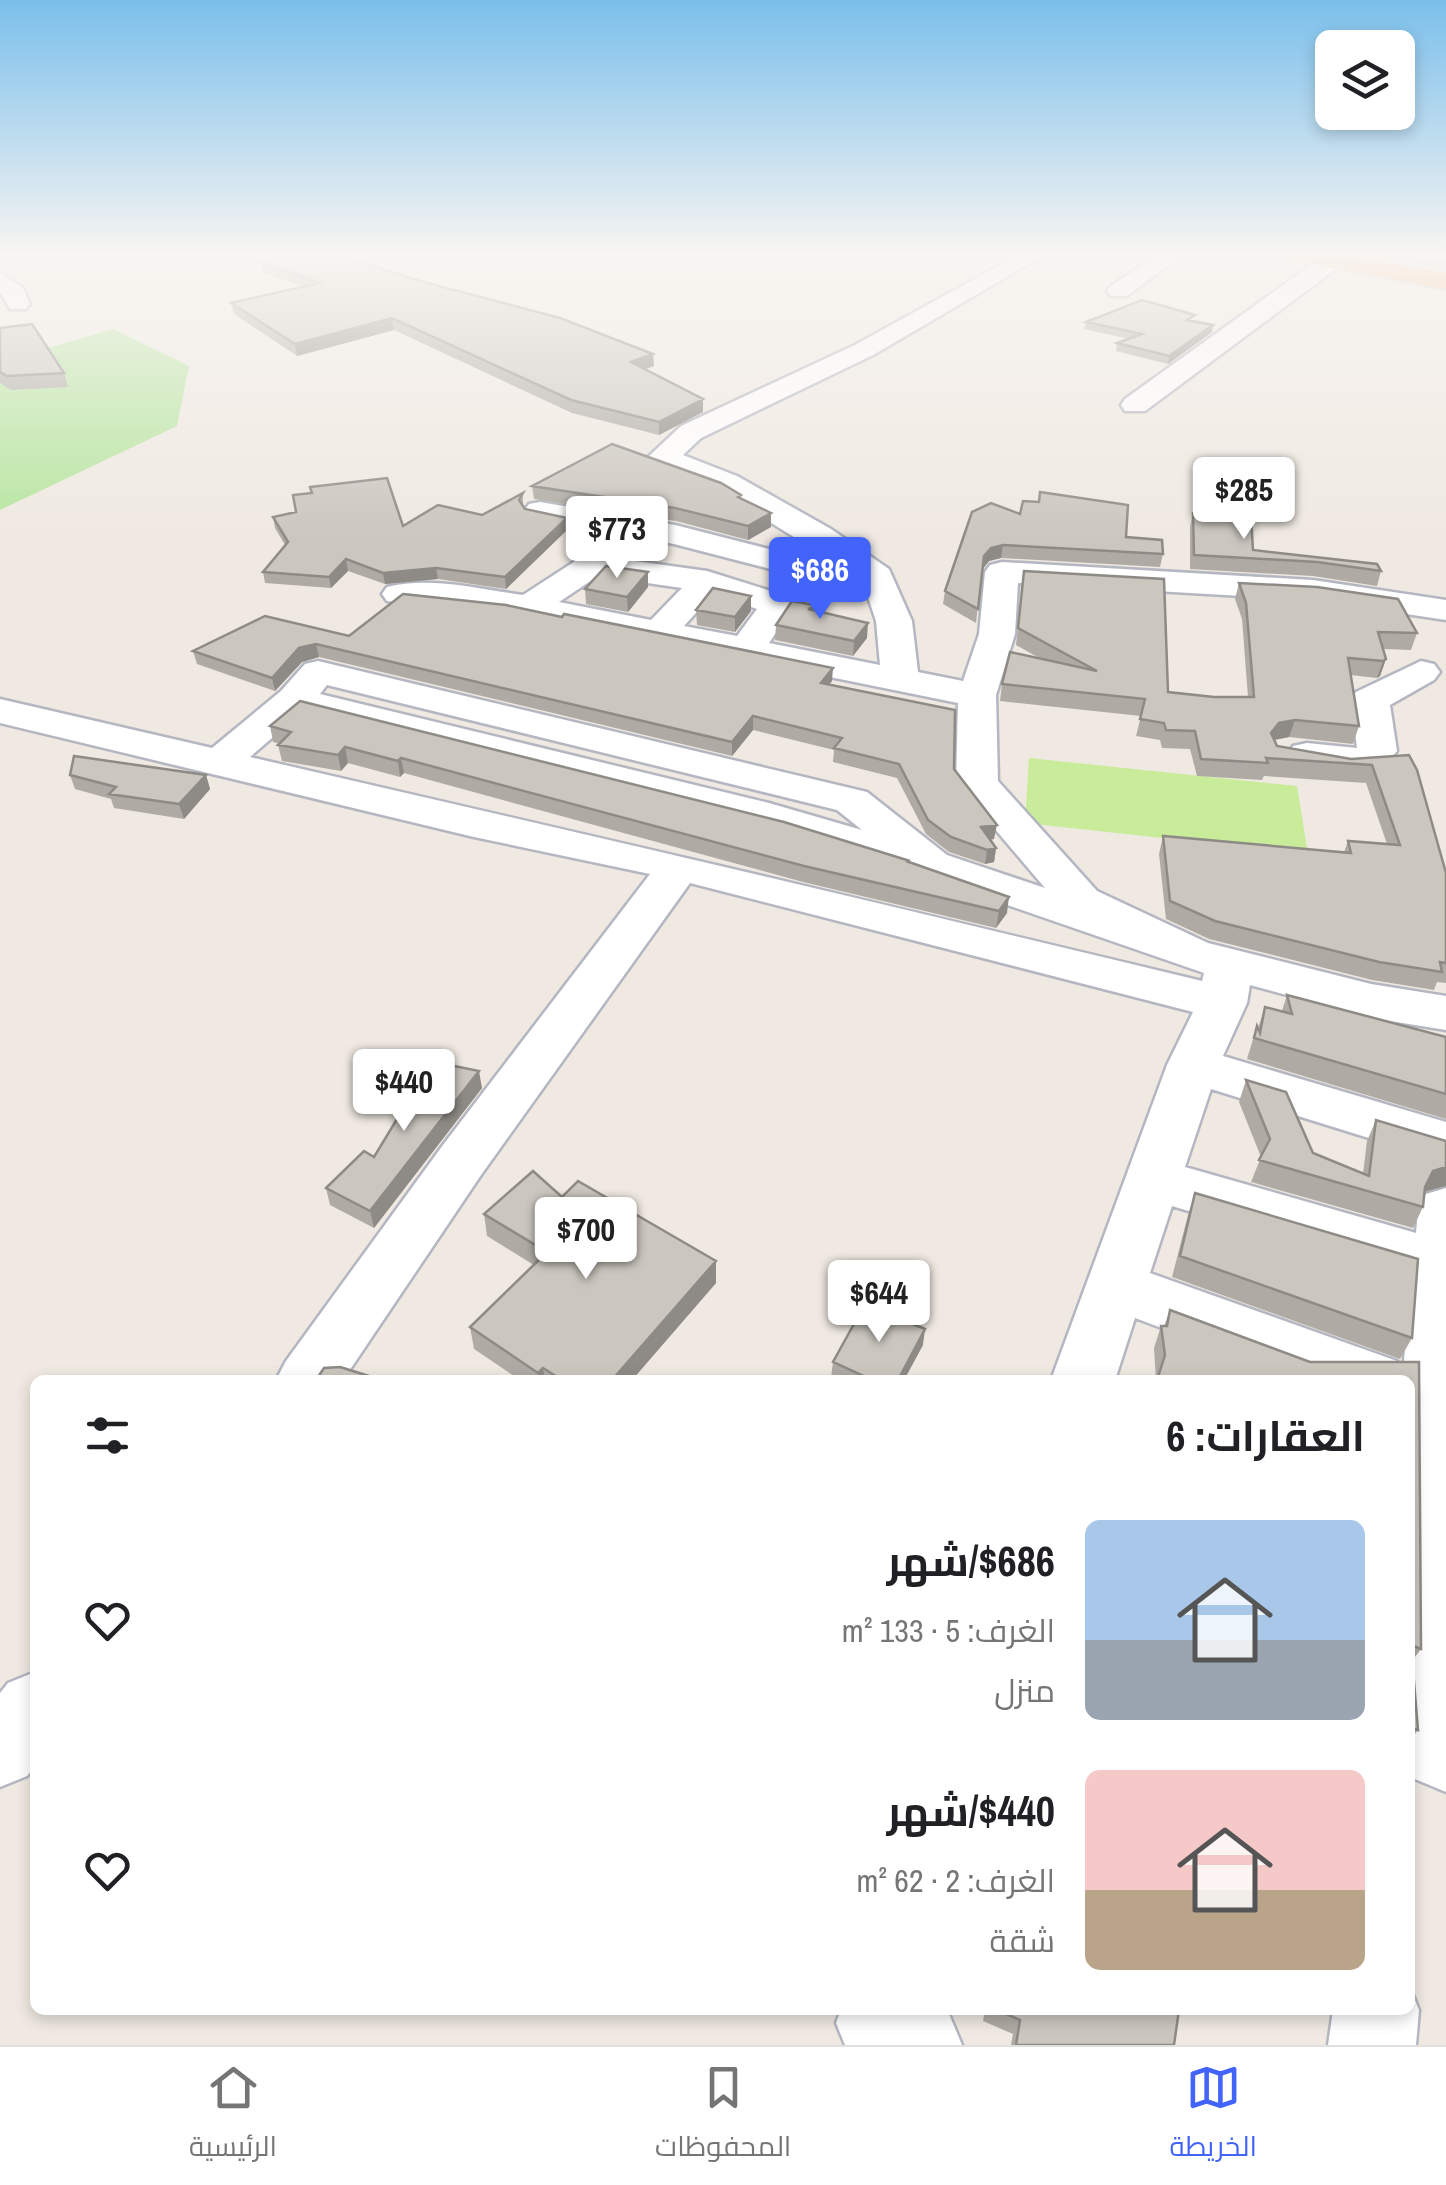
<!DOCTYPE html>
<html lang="ar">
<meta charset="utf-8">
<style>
:root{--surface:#fff;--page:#f6f6f6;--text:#202124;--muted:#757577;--line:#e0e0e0;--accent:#4264fb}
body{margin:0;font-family:"Archivo Narrow",Cairo,sans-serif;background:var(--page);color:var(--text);direction:rtl;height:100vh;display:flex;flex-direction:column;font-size:38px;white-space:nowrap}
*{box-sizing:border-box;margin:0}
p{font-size:32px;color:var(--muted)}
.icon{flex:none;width:55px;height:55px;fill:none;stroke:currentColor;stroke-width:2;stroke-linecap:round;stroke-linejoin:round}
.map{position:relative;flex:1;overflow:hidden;direction:ltr}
.panel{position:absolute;left:30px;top:1375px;width:1385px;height:640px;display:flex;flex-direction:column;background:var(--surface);border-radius:15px;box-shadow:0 5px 15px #0003;direction:rtl}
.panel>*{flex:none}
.tools{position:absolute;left:1315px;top:30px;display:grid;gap:20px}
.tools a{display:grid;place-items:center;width:100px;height:100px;border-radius:15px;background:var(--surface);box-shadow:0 5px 15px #0003;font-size:50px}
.price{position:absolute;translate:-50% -85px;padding:0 22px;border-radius:10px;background:#fff;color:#222;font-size:32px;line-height:65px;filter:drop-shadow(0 2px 5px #0008)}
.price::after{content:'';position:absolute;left:50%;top:60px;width:30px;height:22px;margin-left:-15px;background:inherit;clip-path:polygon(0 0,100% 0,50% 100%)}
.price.active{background:var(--accent);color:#fff}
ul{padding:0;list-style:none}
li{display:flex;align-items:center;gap:30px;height:250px;padding:0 50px}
li span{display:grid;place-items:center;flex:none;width:280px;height:200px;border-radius:15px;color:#555}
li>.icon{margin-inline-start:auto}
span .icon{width:120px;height:120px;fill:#fffc;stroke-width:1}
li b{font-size:42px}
h2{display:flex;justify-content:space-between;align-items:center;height:120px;padding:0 50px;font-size:42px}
.tabs{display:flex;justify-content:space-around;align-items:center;height:140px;border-top:2px solid var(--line);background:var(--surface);font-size:28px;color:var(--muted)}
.tabs a{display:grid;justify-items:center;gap:5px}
.tabs .active{color:var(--accent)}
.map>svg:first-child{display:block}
.green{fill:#b6e59e}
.pitch{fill:#c9ec9a}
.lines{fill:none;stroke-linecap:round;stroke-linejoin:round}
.minor-casing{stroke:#b4b7c1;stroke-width:5}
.highway-casing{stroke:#c9c9c9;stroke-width:5}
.minor{fill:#fff;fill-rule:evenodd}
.highway{fill:#ffa35c;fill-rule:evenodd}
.wall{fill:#afaba4}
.shaded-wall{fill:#8e8b86}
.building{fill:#cbc7bf;stroke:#8e8b86;stroke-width:2.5}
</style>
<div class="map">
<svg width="1446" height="2045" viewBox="0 0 1446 2045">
<rect width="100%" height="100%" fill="#efe9e1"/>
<path class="green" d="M 113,329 L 189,366 L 177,426 L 0,510 L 0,384 L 51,347 Z"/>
<path class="pitch" d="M 1029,758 L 1297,786 L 1308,854 L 1025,823 Z"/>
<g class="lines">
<g class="minor-casing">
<path id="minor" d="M 1020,254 L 1046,254 L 873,355 L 701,438 L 683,455 L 737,476 L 831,529 L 889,569 L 912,621 L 918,672 L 963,681 L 979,634 L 985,572 L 990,565 L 1002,562 L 1313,580 L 1446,600 L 1446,620 L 1313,600 L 1018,583 L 1015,634 L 996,695 L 998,781 L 1097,891 L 1208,943 L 1371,984 L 1446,996 L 1446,1030 L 1371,1018 L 1250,985 L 1247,1003 L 1223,1056 L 1446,1122 L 1446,1162 L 1211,1089 L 1185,1167 L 1416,1233 L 1418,1210 L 1426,1194 L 1446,1188 L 1446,1792 L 1410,1777 L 1410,1380 L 1301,1380 L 1135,1318 L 1115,1380 L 1051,1380 L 1167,1065 L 1193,1012 L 690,883 L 481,1175 L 343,1380 L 276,1380 L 286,1361 L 443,1145 L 650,874 L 474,837 L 0,723 L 0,699 L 212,748 L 281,691 L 305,664 L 318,661 L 867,792 L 947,855 L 1045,888 L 956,783 L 958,703 L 529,616 L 387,601 L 382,594 L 387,587 C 430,576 479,589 523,595 L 580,558 L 592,555 L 707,571 L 790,597 L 795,604 L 769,643 L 880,665 L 876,621 L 867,594 L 674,544 L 540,520 L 529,518 L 524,511 L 529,504 L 540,502 L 675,525 L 844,568 L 715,488 L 653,463 L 648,457 L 681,426 L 855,345 ZM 598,576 L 682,588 L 651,620 L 559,602 ZM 713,594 L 757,609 L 737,636 L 684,626 ZM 327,685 L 837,810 L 862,830 L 769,803 L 320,694 ZM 302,712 L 739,821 L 915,873 L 1204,973 L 1202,981 C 885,904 568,830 250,757 ZM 1172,1206 L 1411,1278 L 1403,1372 L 1397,1361 L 1150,1273 Z
M 1158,254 L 1183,254 L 1127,296 L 1111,296 L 1107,291 L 1111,286 Z
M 1334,254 L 1344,260 L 1341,265 L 1145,411 L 1125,411 L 1121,405 L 1125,399 L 1325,255 Z
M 0,273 L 23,288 L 30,304 L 26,309 L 10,309 L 0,292 Z
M 1421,661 L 1434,664 L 1440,672 L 1434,680 L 1390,705 L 1397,751 L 1381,770 L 1367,773 L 1293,764 L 1287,755 L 1293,746 L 1307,743 L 1357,748 L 1351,700 L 1356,692 Z
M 35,1672 L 35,1767 L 27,1776 L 0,1787 L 0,1693 L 8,1683 Z
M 1410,1988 L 1419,2010 L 1416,2045 L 1328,2045 L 1333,2010 L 1410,2010 Z
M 841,2010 L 941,2010 L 949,2014 L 962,2045 L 845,2045 L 836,2023 Z"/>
</g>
<g class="highway-casing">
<path id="highway" d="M 1286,254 L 1336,254 L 1446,273 L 1446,289 L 1298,261 Z"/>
</g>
<use href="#minor" class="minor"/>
<use href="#highway" class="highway"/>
</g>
<path class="wall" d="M 1353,254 L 1446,254 L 1446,269 Z
M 261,261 L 653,354 L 654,366 L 645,369 L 703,399 L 703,412 L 659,435 L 572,413 L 394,330 L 297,356 L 234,314 L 231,303 L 303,287 L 263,272 Z
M 1194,321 L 1212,332 L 1168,364 L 1116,351 L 1117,343 L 1129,339 L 1084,329 L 1086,322 Z
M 0,328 L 64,373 L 68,387 L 11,390 L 0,383 Z
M 532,486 L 741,495 L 741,498 L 771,527 L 748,540 L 676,521 L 534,499 Z
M 523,493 L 523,506 L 525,509 L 568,529 L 506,589 L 438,579 L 385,584 L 348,571 L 331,588 L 265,583 L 263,572 L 285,545 L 275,528 L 273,517 L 403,526 L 482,515 Z
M 1193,513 L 1253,550 L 1381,571 L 1377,586 L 1313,576 L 1190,569 L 1190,527 Z
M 1020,514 L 1126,537 L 1163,554 L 1160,567 L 1001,558 L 989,561 L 982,569 L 976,623 L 943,604 L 945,591 Z
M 1024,571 L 1168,692 L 1214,697 L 1248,697 L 1242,619 L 1235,599 L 1239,583 L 1417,633 L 1411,650 L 1383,649 L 1386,659 L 1380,676 L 1377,678 L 1350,675 L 1359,726 L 1353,744 L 1289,737 L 1274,740 L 1277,746 L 1351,759 L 1409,755 L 1446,873 L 1446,983 L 1437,982 L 1434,990 L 1372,980 L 1209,939 L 1166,919 L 1159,854 L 1163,836 L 1344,852 L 1348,841 L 1387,844 L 1366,783 L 1264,776 L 1262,780 L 1197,776 L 1190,749 L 1162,748 L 1160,740 L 1136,736 L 1141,716 L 1000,701 L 1002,684 L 1041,659 L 1016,645 Z
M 648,587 L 628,612 L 586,604 L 585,589 Z
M 751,596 L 751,611 L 735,632 L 697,625 L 696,610 Z
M 819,606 L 818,612 L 867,638 L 853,656 L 775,640 L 776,625 Z
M 349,636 L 832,681 L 829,684 L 954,769 L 994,839 L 990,840 L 996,848 L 994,862 L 985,864 L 949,852 L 926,834 L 897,778 L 833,762 L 834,750 L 753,730 L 732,756 L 319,657 L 302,662 L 275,691 L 197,664 L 193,651 Z
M 270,726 L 910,861 L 910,863 L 1007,913 L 996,928 L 803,882 L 404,773 L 400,777 L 348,763 L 341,771 L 282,761 L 278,745 L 280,744 L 273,742 Z
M 70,775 L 206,775 L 210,789 L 184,819 L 114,808 L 111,799 L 75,789 Z
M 1287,995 L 1446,1037 L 1446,1119 L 1247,1059 L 1257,1026 L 1258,1028 L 1265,1007 L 1282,1011 Z
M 1246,1080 L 1313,1153 L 1363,1174 L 1367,1141 L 1376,1120 L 1446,1141 L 1446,1186 L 1425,1192 L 1423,1207 L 1413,1228 L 1251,1182 L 1261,1157 L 1239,1102 Z
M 482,1088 L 374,1228 L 330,1205 L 326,1188 L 374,1157 L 407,1109 L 404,1095 Z
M 1195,1193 L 1412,1338 L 1400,1359 L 1172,1277 L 1188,1215 Z
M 562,1197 L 716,1283 L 632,1380 L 520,1380 L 474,1349 L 470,1327 L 534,1265 L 487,1236 L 484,1214 Z
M 1170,1310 L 1310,1362 L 1419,1362 L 1421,1649 L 1412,1661 L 1418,1730 L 1410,1740 L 1410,1380 L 1156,1380 L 1154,1348 L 1161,1326 L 1164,1326 Z
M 923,1345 L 904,1380 L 836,1380 L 831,1378 L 833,1362 Z
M 985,2010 L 1179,2010 L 1174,2045 L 1011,2045 L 1013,2034 L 983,2021 Z"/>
<path class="shaded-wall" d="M 392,318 L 394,330 L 297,356 L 295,344 Z
M 1213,325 L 1212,332 L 1168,364 L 1169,356 Z
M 653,354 L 654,366 L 632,374 L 631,362 Z
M 703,399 L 703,412 L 659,435 L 659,422 Z
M 771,513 L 771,527 L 748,540 L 748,526 Z
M 567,518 L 568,529 L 506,589 L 505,577 Z
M 1003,545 L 1001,558 L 989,561 L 982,570 L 984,556 L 991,548 Z
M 346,559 L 348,571 L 331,588 L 329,577 Z
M 436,568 L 438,579 L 385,584 L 383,573 Z
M 648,572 L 648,587 L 628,612 L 627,597 Z
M 751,596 L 751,611 L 735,632 L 735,617 Z
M 868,623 L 867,638 L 853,656 L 854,641 Z
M 316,644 L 319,657 L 302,662 L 275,691 L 272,678 L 299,648 Z
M 1386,659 L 1380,676 L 1377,678 L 1383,661 Z
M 833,668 L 832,681 L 820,696 L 821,683 Z
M 753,716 L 753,730 L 732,756 L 732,742 Z
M 1295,720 L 1289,737 L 1274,740 L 1271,733 L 1279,723 Z
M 345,747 L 348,763 L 341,771 L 338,755 Z
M 401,758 L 404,773 L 400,777 L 398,761 Z
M 206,775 L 210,789 L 184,819 L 179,804 Z
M 997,825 L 994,839 L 979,841 L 981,827 Z
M 996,848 L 994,862 L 985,864 L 987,850 Z
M 1009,897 L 1007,913 L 996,928 L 999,911 Z
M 479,1071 L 482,1088 L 374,1228 L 370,1211 Z
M 1446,1167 L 1446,1186 L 1423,1192 L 1433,1171 Z
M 716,1261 L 716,1283 L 632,1380 L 612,1380 Z
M 925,1329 L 923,1345 L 904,1380 L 898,1380 Z
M 543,1368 L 545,1380 L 539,1380 L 538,1373 Z"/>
<path class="building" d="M 292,254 L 336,254 L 420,281 L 560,318 L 653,354 L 631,362 L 703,399 L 659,422 L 571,400 L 392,318 L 295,344 L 231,303 L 320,283 L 261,261 Z
M 1142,300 L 1195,315 L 1187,320 L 1213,325 L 1169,356 L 1117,343 L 1142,334 L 1086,322 Z
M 32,324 L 64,373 L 7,376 L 0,372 L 0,328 Z
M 612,444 L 721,483 L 741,495 L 738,497 L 771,513 L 748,526 L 675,508 L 532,486 Z
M 387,478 L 403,526 L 438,505 L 482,515 L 523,493 L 519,500 L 525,509 L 567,518 L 505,577 L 436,568 L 383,573 L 346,559 L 329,577 L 263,572 L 288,542 L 273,517 L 296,512 L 293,495 L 312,493 L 310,487 Z
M 1040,492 L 1128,505 L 1126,537 L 1162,540 L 1163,554 L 1003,545 L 991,548 L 984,556 L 978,609 L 945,591 L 972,512 L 991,503 L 1020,514 L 1023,501 L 1039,502 Z
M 1193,513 L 1251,518 L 1253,550 L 1377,564 L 1381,571 L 1317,562 L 1194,555 Z
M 606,566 L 648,572 L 627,597 L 585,589 Z
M 1024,571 L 1164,579 L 1168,692 L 1214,697 L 1254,697 L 1246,603 L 1239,583 L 1317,587 L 1398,599 L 1417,633 L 1378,632 L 1386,659 L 1383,661 L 1348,658 L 1359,726 L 1295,720 L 1279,723 L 1271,733 L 1277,746 L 1351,759 L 1409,755 L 1417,770 L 1446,873 L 1446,963 L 1440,962 L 1442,972 L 1379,962 L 1215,921 L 1170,901 L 1163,836 L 1351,853 L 1348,841 L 1400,845 L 1372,765 L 1266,758 L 1268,763 L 1201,759 L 1195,731 L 1166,730 L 1164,723 L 1140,719 L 1145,699 L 1002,684 L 1010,652 L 1097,671 L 1018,628 Z
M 713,588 L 751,596 L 735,617 L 696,610 Z
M 403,594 L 506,605 L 562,617 L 564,614 L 833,668 L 821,683 L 955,710 L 954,769 L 997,825 L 981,827 L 996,848 L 987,850 L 951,837 L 928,820 L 899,764 L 834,748 L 842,738 L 753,716 L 732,742 L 316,644 L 299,648 L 272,678 L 193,651 L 265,616 L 349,636 Z
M 792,601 L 819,606 L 808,609 L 868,623 L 854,641 L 776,625 Z
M 300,701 L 784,822 L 910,861 L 906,861 L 1009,897 L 999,911 L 804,866 L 401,758 L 398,761 L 345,747 L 338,755 L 278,745 L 291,732 L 270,726 Z
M 74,756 L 206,775 L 179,804 L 109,794 L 116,787 L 70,775 Z
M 1287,995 L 1446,1037 L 1446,1094 L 1254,1038 L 1257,1026 L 1260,1033 L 1265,1007 L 1292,1014 Z
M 425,1060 L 479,1071 L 370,1211 L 326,1188 L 364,1151 L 374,1157 L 397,1119 L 420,1097 L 404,1095 Z
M 1246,1080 L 1286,1092 L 1313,1153 L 1369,1176 L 1376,1120 L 1446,1141 L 1446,1167 L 1433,1171 L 1425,1187 L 1423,1207 L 1259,1160 L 1270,1139 Z
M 533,1171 L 562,1197 L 578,1181 L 716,1261 L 612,1380 L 562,1380 L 543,1368 L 538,1373 L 470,1327 L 547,1252 L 484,1214 Z
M 1195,1193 L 1418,1259 L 1412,1338 L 1180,1256 Z
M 865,1304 L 925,1329 L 898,1380 L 872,1380 L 833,1362 Z
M 1170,1310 L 1310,1362 L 1419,1362 L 1421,1649 L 1411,1645 L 1418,1730 L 1410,1728 L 1410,1380 L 1157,1380 L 1165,1355 L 1161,1326 L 1167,1326 Z
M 340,1367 L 382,1380 L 316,1380 L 324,1368 Z
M 997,2010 L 1179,2010 L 1174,2045 L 1016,2045 L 1020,2020 Z"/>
<linearGradient id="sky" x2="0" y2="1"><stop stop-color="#7abfeb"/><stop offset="0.47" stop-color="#f8f5f2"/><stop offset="1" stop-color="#f8f5f2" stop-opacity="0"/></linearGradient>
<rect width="1446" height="540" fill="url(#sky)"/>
</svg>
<div class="tools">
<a><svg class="icon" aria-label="layers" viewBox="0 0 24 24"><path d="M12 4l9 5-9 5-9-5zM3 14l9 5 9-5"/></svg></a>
</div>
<b class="price" style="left:1244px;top:542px">$285</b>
<b class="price" style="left:617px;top:581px">$773</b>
<b class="price active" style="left:820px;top:622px">$686</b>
<b class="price" style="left:404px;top:1134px">$440</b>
<b class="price" style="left:586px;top:1282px">$700</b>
<b class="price" style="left:879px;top:1345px">$644</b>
<section class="panel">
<h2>العقارات: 6<svg class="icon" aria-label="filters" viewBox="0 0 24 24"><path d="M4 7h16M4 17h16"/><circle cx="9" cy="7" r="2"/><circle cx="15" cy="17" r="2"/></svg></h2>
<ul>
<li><span style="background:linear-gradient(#a9c7e8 60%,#9aa5b1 0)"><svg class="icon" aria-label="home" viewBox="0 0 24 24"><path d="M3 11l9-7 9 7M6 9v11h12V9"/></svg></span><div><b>$686/شهر</b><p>الغرف: 5 · 133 m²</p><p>منزل</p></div><svg class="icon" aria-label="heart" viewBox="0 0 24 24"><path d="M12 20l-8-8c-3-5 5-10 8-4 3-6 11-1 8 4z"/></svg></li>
<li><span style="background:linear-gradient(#f6c9c9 60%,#b9a48a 0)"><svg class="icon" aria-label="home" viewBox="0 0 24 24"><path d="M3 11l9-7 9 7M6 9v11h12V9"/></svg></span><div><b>$440/شهر</b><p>الغرف: 2 · 62 m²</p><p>شقة</p></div><svg class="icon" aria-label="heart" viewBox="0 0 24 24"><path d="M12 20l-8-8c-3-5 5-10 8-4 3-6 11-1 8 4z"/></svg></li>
</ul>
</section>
</div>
<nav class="tabs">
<a class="active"><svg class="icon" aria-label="map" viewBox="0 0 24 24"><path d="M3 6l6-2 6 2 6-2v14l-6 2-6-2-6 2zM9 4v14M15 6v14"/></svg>الخريطة</a>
<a><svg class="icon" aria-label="saved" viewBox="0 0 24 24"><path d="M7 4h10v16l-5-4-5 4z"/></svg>المحفوظات</a>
<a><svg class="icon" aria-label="home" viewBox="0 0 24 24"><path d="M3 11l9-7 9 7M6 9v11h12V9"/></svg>الرئيسية</a>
</nav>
